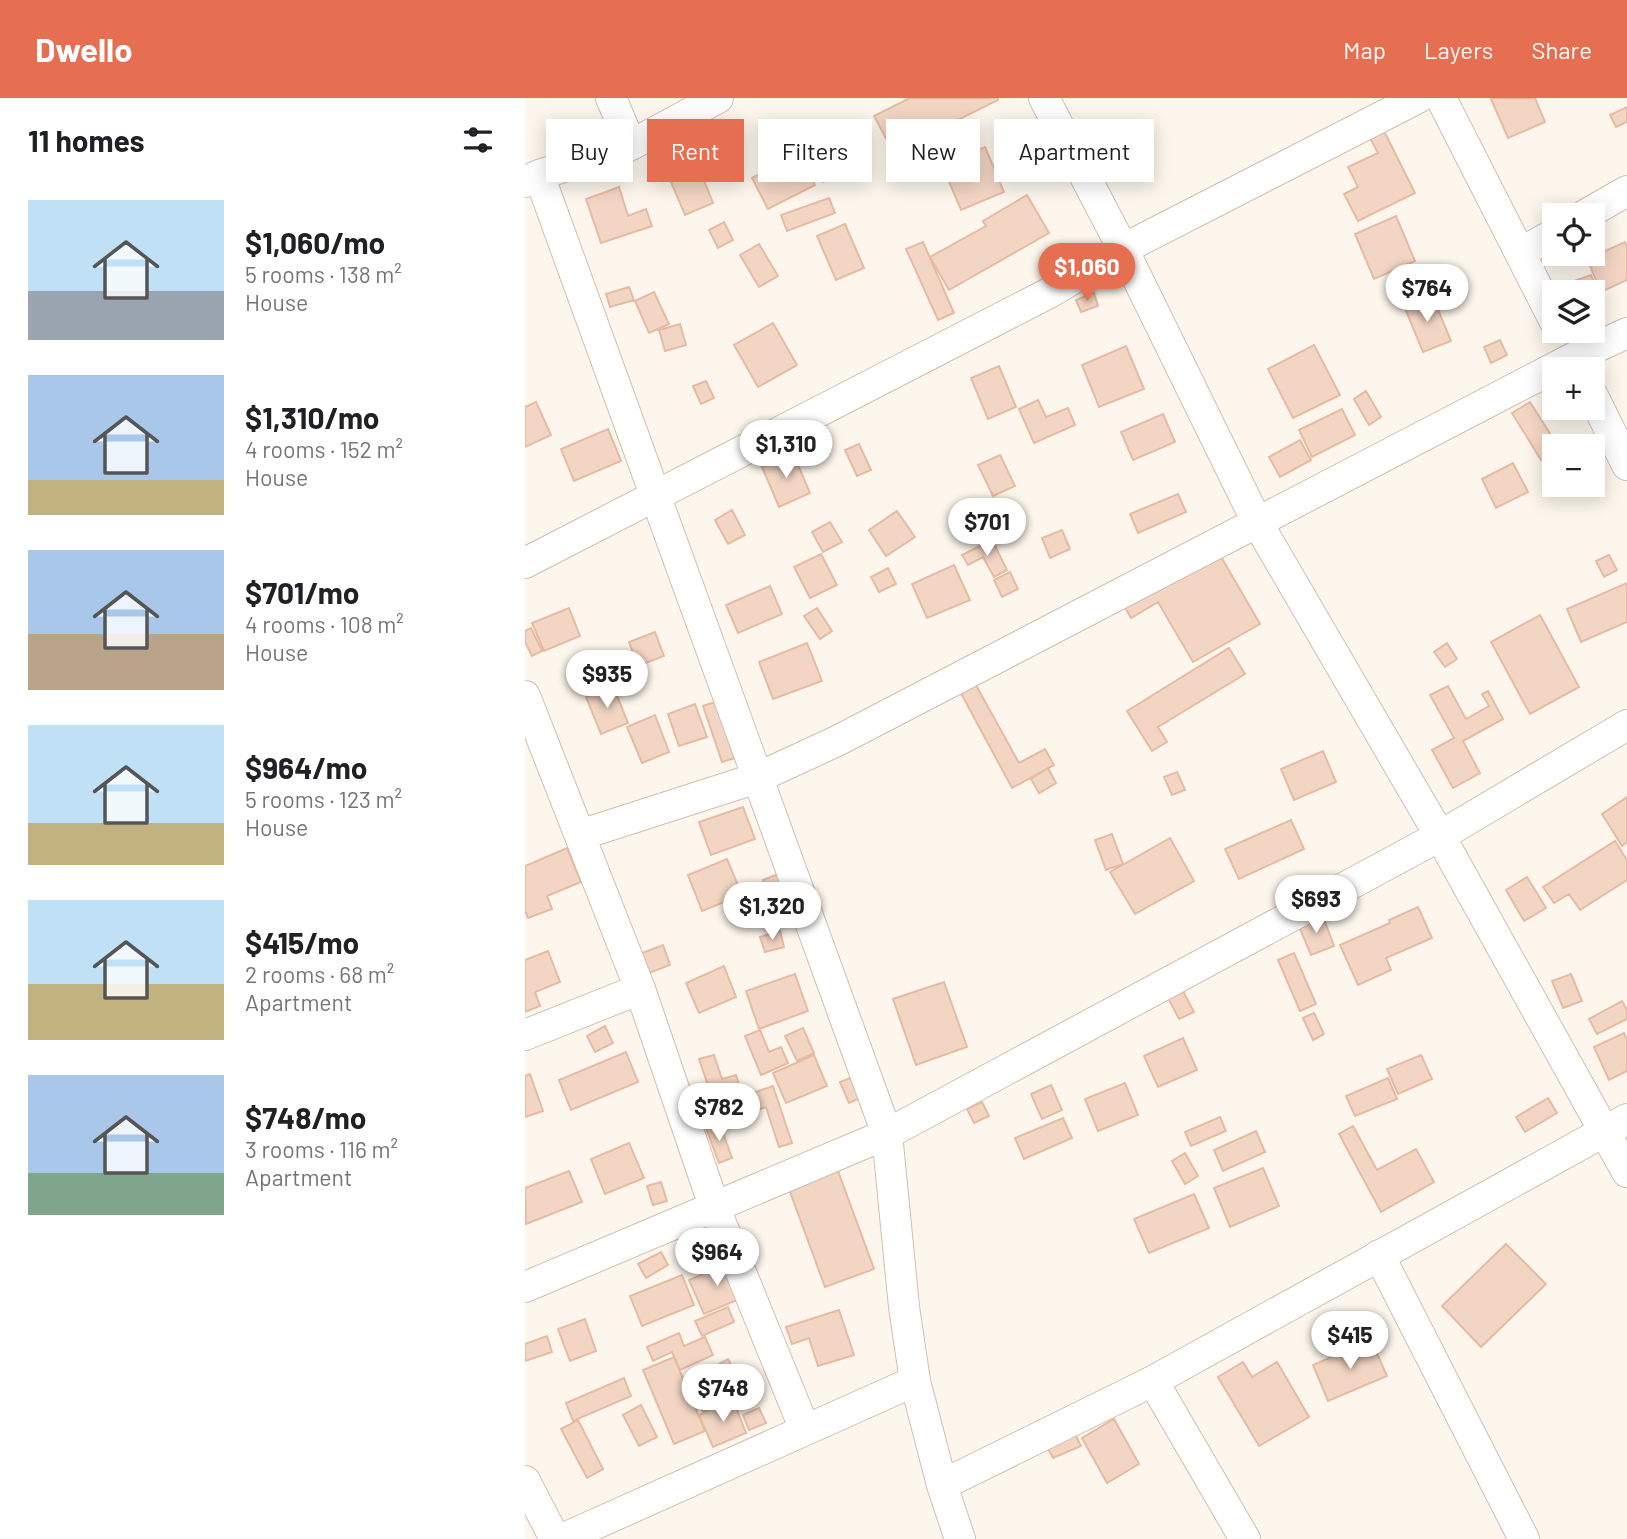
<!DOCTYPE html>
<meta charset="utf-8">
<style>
:root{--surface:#fff;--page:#f2f2f2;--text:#202124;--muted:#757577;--accent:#e76f51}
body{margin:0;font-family:Barlow,sans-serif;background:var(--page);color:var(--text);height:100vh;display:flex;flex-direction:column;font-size:26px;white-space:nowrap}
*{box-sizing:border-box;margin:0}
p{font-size:23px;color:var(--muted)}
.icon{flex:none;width:38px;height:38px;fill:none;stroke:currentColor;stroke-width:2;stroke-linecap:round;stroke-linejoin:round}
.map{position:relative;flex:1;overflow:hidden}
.panel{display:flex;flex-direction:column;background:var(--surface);width:525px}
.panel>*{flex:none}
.top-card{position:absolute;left:21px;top:21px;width:665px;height:63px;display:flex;gap:14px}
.fabs{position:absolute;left:1017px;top:105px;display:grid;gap:14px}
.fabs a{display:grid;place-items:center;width:63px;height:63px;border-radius:0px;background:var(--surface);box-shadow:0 4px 18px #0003;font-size:35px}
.price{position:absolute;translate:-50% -60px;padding:0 16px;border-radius:24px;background:#fff;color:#222;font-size:23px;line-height:46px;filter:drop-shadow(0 2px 4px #0008)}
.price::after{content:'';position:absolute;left:50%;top:42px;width:21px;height:16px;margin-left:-10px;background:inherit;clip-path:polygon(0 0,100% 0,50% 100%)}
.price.selected{background:var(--accent);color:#fff}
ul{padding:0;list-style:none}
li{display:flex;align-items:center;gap:21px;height:175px;padding:0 28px}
li span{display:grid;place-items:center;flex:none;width:196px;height:140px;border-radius:0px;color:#555}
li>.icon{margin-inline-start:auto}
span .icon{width:84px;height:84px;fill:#fffc;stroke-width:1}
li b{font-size:30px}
h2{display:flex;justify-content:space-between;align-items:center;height:84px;padding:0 28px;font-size:30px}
.chip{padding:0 24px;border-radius:0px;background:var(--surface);box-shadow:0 4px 18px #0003;font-size:24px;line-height:63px}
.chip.selected{background:var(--accent);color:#fff}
header{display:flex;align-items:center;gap:42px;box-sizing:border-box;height:98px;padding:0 35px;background:var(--accent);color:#fff}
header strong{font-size:33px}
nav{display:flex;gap:38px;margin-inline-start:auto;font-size:24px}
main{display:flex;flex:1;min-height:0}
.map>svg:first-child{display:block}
.building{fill:#f3d5c3;stroke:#e6bba3;stroke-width:2}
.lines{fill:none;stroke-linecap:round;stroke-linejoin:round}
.minor-casing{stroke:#d1beb0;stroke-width:32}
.minor{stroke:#fff;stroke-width:30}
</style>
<header>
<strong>Dwello</strong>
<nav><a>Map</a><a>Layers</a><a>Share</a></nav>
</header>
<main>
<section class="panel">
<h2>11 homes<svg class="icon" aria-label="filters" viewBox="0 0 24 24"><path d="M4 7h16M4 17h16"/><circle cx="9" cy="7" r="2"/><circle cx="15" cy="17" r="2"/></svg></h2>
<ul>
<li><span style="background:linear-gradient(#bfe0f5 65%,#9aa5b1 0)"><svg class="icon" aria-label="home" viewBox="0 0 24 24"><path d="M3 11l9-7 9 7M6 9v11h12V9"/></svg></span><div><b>$1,060/mo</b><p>5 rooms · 138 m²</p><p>House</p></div></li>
<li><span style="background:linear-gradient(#a9c7e8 75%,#c2b280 0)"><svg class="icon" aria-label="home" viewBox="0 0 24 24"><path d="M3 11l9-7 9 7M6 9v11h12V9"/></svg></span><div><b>$1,310/mo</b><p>4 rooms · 152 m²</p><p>House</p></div></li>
<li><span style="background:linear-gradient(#a9c7e8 60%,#b9a48a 0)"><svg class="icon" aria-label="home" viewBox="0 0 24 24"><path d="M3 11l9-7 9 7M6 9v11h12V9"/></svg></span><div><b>$701/mo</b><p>4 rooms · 108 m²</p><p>House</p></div></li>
<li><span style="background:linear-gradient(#bfe0f5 70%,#c2b280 0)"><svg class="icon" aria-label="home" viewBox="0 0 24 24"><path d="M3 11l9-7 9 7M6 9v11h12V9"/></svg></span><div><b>$964/mo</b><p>5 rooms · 123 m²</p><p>House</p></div></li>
<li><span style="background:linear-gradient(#bfe0f5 60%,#c2b280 0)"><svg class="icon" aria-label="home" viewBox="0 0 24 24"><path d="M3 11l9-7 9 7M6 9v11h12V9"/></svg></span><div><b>$415/mo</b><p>2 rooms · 68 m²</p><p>Apartment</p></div></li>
<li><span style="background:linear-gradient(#a9c7e8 70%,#7fa58c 0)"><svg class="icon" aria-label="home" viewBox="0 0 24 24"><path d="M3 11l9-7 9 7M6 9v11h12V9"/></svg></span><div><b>$748/mo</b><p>3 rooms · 116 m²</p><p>Apartment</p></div></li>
</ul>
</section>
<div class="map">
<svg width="1102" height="1441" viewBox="0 0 1102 1441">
<rect width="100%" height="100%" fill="#fdf6ec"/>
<path class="building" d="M 385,0 L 473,0 L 473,2 L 413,32 L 410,25 L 365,48 L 349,18 Z
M 968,0 L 1010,0 L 1020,24 L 983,40 L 966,1 Z
M 1102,9 L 1102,24 L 1091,29 L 1085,17 Z
M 859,33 L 890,95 L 833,123 L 819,96 L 833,89 L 823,69 L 853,55 L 845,40 Z
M 460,49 L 479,94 L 436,112 L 417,67 Z
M 274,56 L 290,87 L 243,111 L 227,80 Z
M 305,61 L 313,78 L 298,84 L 291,67 Z
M 172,65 L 188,105 L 160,117 L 143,77 Z
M 94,89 L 103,118 L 121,111 L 127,128 L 76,145 L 61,101 Z
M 502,97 L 524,135 L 424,192 L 405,159 L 461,128 L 458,123 Z
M 304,100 L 310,115 L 262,133 L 256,117 Z
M 871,118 L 890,163 L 849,181 L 830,136 Z
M 199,124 L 208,142 L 193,150 L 184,132 Z
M 320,126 L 339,170 L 311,182 L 292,138 Z
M 398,144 L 429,215 L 413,222 L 381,151 Z
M 1100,144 L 1102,149 L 1102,182 L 1076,194 L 1062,161 Z
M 234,146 L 253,178 L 234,189 L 215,157 Z
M 1066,177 L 1078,206 L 1068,211 L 1068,194 L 1054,194 L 1049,183 Z
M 104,189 L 109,202 L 85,209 L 81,196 Z
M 129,194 L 144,226 L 124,235 L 110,203 Z
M 569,195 L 573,208 L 556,214 L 551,202 Z
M 907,197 L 926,243 L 898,254 L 879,208 Z
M 248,225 L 272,267 L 233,289 L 209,247 Z
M 155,226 L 161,247 L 140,253 L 134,232 Z
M 975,242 L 982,257 L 966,265 L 959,249 Z
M 789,247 L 815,297 L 768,320 L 743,271 Z
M 601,248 L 619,291 L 574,309 L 557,267 Z
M 474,268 L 491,309 L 463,321 L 446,280 Z
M 181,283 L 189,300 L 176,306 L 168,288 Z
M 841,293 L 856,319 L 844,327 L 829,301 Z
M 513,302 L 521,319 L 543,310 L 550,327 L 509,345 L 494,311 Z
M 11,304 L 26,337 L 0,349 L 0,309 Z
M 1005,304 L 1033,348 L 1029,348 L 1029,354 L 1016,362 L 987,315 Z
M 817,311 L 830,337 L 787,359 L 774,332 Z
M 638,316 L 650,344 L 608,362 L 596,334 Z
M 83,331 L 96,363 L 49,383 L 36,351 Z
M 775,342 L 786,362 L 755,379 L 744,359 Z
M 334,346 L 346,372 L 332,378 L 320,352 Z
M 268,355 L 285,395 L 254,409 L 237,369 Z
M 475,357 L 490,388 L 468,398 L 453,367 Z
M 988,365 L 1003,394 L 971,410 L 957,381 Z
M 653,396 L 661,414 L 613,435 L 605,416 Z
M 463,406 L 470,418 L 444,432 L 437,419 Z
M 207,412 L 220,437 L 203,446 L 190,422 Z
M 372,413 L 390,439 L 361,458 L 344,432 Z
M 305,424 L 317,444 L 298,454 L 287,434 Z
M 537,432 L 545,451 L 525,460 L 517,440 Z
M 467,442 L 482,472 L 469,479 L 458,459 L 443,467 L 437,457 Z
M 296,456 L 312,487 L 285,500 L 269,469 Z
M 695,457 L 735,526 L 668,564 L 633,504 L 606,520 L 597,504 L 621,490 L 625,497 Z
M 1084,457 L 1092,472 L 1079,479 L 1071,463 Z
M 429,467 L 445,502 L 402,520 L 387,486 Z
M 363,470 L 371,486 L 354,494 L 346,479 Z
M 485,474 L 493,491 L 477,499 L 469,482 Z
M 1102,485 L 1102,524 L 1056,544 L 1042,511 Z
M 245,488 L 257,516 L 213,535 L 201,507 Z
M 44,510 L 55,538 L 19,553 L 7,525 Z
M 292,510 L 307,533 L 295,541 L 279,518 Z
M 1015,517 L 1054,589 L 1005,616 L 966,544 Z
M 6,530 L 17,553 L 7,558 L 0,544 L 0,533 Z
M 130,534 L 139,558 L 113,568 L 104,544 Z
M 282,545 L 297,583 L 248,601 L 234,564 Z
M 922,545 L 932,561 L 920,569 L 909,554 Z
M 704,550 L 720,576 L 633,629 L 642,644 L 627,653 L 602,613 Z
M 447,580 L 494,665 L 520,651 L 529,667 L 487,690 L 432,588 Z
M 88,588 L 103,625 L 76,636 L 61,599 Z
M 923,588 L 941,621 L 964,608 L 957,596 L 963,593 L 978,621 L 938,643 L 955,675 L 928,690 L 907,652 L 929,640 L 905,597 Z
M 193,603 L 213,659 L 197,664 L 178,608 Z
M 170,606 L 182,639 L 154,648 L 143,616 Z
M 130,617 L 144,654 L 117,665 L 102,629 Z
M 798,653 L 811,684 L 769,702 L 756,671 Z
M 523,670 L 531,685 L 514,695 L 506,681 Z
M 652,674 L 660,692 L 647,697 L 639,679 Z
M 1102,699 L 1102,744 L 1097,748 L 1077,716 Z
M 218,709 L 230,741 L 186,757 L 174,724 Z
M 766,722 L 779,751 L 714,781 L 700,751 Z
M 587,736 L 598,766 L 581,772 L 570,742 Z
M 645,740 L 669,783 L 610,816 L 585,774 Z
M 1090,743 L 1102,762 L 1102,782 L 1055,812 L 1044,796 L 1029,805 L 1018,789 Z
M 42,750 L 56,784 L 22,798 L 27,811 L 3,820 L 0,813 L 0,768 Z
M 202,761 L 217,797 L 177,813 L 163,777 Z
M 253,776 L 262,801 L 247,806 L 238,782 Z
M 1002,779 L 1021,810 L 999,823 L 981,792 Z
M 893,809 L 907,840 L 861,860 L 866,872 L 833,887 L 815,847 L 865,825 L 864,822 Z
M 797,816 L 809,848 L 786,857 L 773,826 Z
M 255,833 L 259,849 L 240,854 L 235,839 Z
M 138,847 L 145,867 L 124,875 L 117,855 Z
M 23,853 L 35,884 L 10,894 L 15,908 L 0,914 L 0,862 Z
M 769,855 L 791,906 L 775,913 L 753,862 Z
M 199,868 L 211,899 L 174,915 L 161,885 Z
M 270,876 L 283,913 L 234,931 L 221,893 Z
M 1046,876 L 1057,903 L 1038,910 L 1027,883 Z
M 419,884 L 442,949 L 391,967 L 368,901 Z
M 658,893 L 669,914 L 654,921 L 643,900 Z
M 1097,903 L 1102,912 L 1102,921 L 1072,936 L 1064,921 Z
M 789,915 L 799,936 L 788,942 L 778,920 Z
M 80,928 L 88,945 L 70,954 L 62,938 Z
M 278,930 L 289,955 L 272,963 L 260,938 Z
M 235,932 L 244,954 L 256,949 L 263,965 L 236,977 L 220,938 Z
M 1099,935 L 1102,942 L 1102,973 L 1084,982 L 1069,949 Z
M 658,940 L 672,972 L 633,989 L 619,958 Z
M 101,954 L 113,984 L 46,1012 L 34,982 Z
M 189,957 L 197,981 L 211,977 L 218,999 L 190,1008 L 174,961 Z
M 289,957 L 302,988 L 261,1005 L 248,975 Z
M 896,957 L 907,981 L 873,996 L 862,971 Z
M 5,976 L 18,1013 L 0,1019 L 0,978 Z
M 330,978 L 340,998 L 324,1005 L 315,984 Z
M 863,980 L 872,1001 L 830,1018 L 821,998 Z
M 600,985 L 613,1017 L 573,1033 L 560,1001 Z
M 526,987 L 537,1012 L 517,1021 L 506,996 Z
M 248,988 L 267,1045 L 254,1049 L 241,1009 L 225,1015 L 219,998 Z
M 1023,1000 L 1032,1015 L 1000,1034 L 991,1019 Z
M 457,1004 L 464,1018 L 449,1025 L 442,1011 Z
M 695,1019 L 701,1033 L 666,1048 L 660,1034 Z
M 538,1020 L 547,1040 L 499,1061 L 490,1040 Z
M 194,1024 L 207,1060 L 194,1065 L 181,1030 Z
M 828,1028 L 852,1072 L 891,1051 L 909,1084 L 856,1114 L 814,1036 Z
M 731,1033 L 740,1054 L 698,1073 L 689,1052 Z
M 104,1045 L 119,1080 L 80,1096 L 66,1061 Z
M 660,1055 L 673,1078 L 660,1086 L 647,1063 Z
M 738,1070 L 754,1108 L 705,1129 L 689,1090 Z
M 44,1073 L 57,1104 L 1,1126 L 0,1090 Z
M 313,1073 L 349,1171 L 300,1189 L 264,1091 Z
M 136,1084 L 142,1103 L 128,1107 L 122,1088 Z
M 669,1096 L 684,1130 L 624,1155 L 609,1121 Z
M 981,1146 L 1021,1186 L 956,1249 L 917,1208 Z
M 136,1154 L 143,1167 L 121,1180 L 113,1166 Z
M 205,1165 L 219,1199 L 179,1216 L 164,1182 Z
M 157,1177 L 169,1207 L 117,1228 L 105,1198 Z
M 203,1209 L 209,1224 L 177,1238 L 170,1223 Z
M 314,1212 L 329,1257 L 293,1268 L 284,1240 L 267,1246 L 261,1229 Z
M 60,1221 L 71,1253 L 45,1263 L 33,1231 Z
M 154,1235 L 159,1248 L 180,1239 L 188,1257 L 155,1272 L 147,1254 L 128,1263 L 122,1249 Z
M 22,1238 L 27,1254 L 0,1263 L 0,1246 Z
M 846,1242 L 862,1278 L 803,1303 L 788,1267 Z
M 149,1259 L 180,1333 L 149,1346 L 118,1272 Z
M 203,1261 L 219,1291 L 178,1314 L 161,1284 Z
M 718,1264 L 727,1279 L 752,1264 L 784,1319 L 734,1348 L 693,1279 Z
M 99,1280 L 106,1298 L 48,1323 L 41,1305 Z
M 208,1302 L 221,1335 L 188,1349 L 174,1317 Z
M 116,1307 L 132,1339 L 114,1348 L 98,1317 Z
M 234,1310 L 241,1325 L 224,1332 L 218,1317 Z
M 589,1321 L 614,1366 L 582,1385 L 557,1340 Z
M 53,1322 L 78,1371 L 62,1380 L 36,1331 Z
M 549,1334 L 556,1348 L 528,1360 L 521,1347 Z"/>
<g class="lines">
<g class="minor-casing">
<path id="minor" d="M 86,0 L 106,47
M 519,0 L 598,151 L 732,424 L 915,738 L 1102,1074
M 916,0 L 1029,222
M 14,77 L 362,1036 L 379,1209 L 390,1283 L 417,1387 L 435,1441
M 0,84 L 14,77 L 106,47 L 193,0
M 1060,117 L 1102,93
M 995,155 L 1029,136
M 1068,298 L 1102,367
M 0,465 L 524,195 L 598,151 L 893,0
M 0,598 L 115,891 L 189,1108 L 280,1332
M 55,737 L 232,680 L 314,642 L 1048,260 L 1102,235
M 0,937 L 115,891
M 854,1157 L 999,1441
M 0,1189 L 362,1036 L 915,738 L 1102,627
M 628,1283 L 720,1441
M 0,1383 L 30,1441
M 417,1387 L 628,1283 L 1102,1021
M 37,1441 L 390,1283"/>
</g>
<use href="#minor" class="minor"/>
</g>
</svg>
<div class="fabs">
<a><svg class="icon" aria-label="locate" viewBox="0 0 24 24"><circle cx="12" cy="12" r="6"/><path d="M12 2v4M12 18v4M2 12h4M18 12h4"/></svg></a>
<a><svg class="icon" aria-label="layers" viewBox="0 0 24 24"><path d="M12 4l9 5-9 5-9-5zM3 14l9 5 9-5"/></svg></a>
<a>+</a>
<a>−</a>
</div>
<b class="price selected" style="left:562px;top:205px">$1,060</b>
<b class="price" style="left:902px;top:226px">$764</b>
<b class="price" style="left:261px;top:382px">$1,310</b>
<b class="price" style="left:462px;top:460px">$701</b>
<b class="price" style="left:82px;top:612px">$935</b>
<b class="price" style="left:791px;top:837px">$693</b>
<b class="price" style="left:247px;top:844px">$1,320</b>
<b class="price" style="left:194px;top:1045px">$782</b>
<b class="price" style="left:192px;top:1190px">$964</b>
<b class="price" style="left:825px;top:1273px">$415</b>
<b class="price" style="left:198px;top:1326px">$748</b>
<div class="top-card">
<a class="chip">Buy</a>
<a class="chip selected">Rent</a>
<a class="chip">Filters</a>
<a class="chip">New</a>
<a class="chip">Apartment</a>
</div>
</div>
</main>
